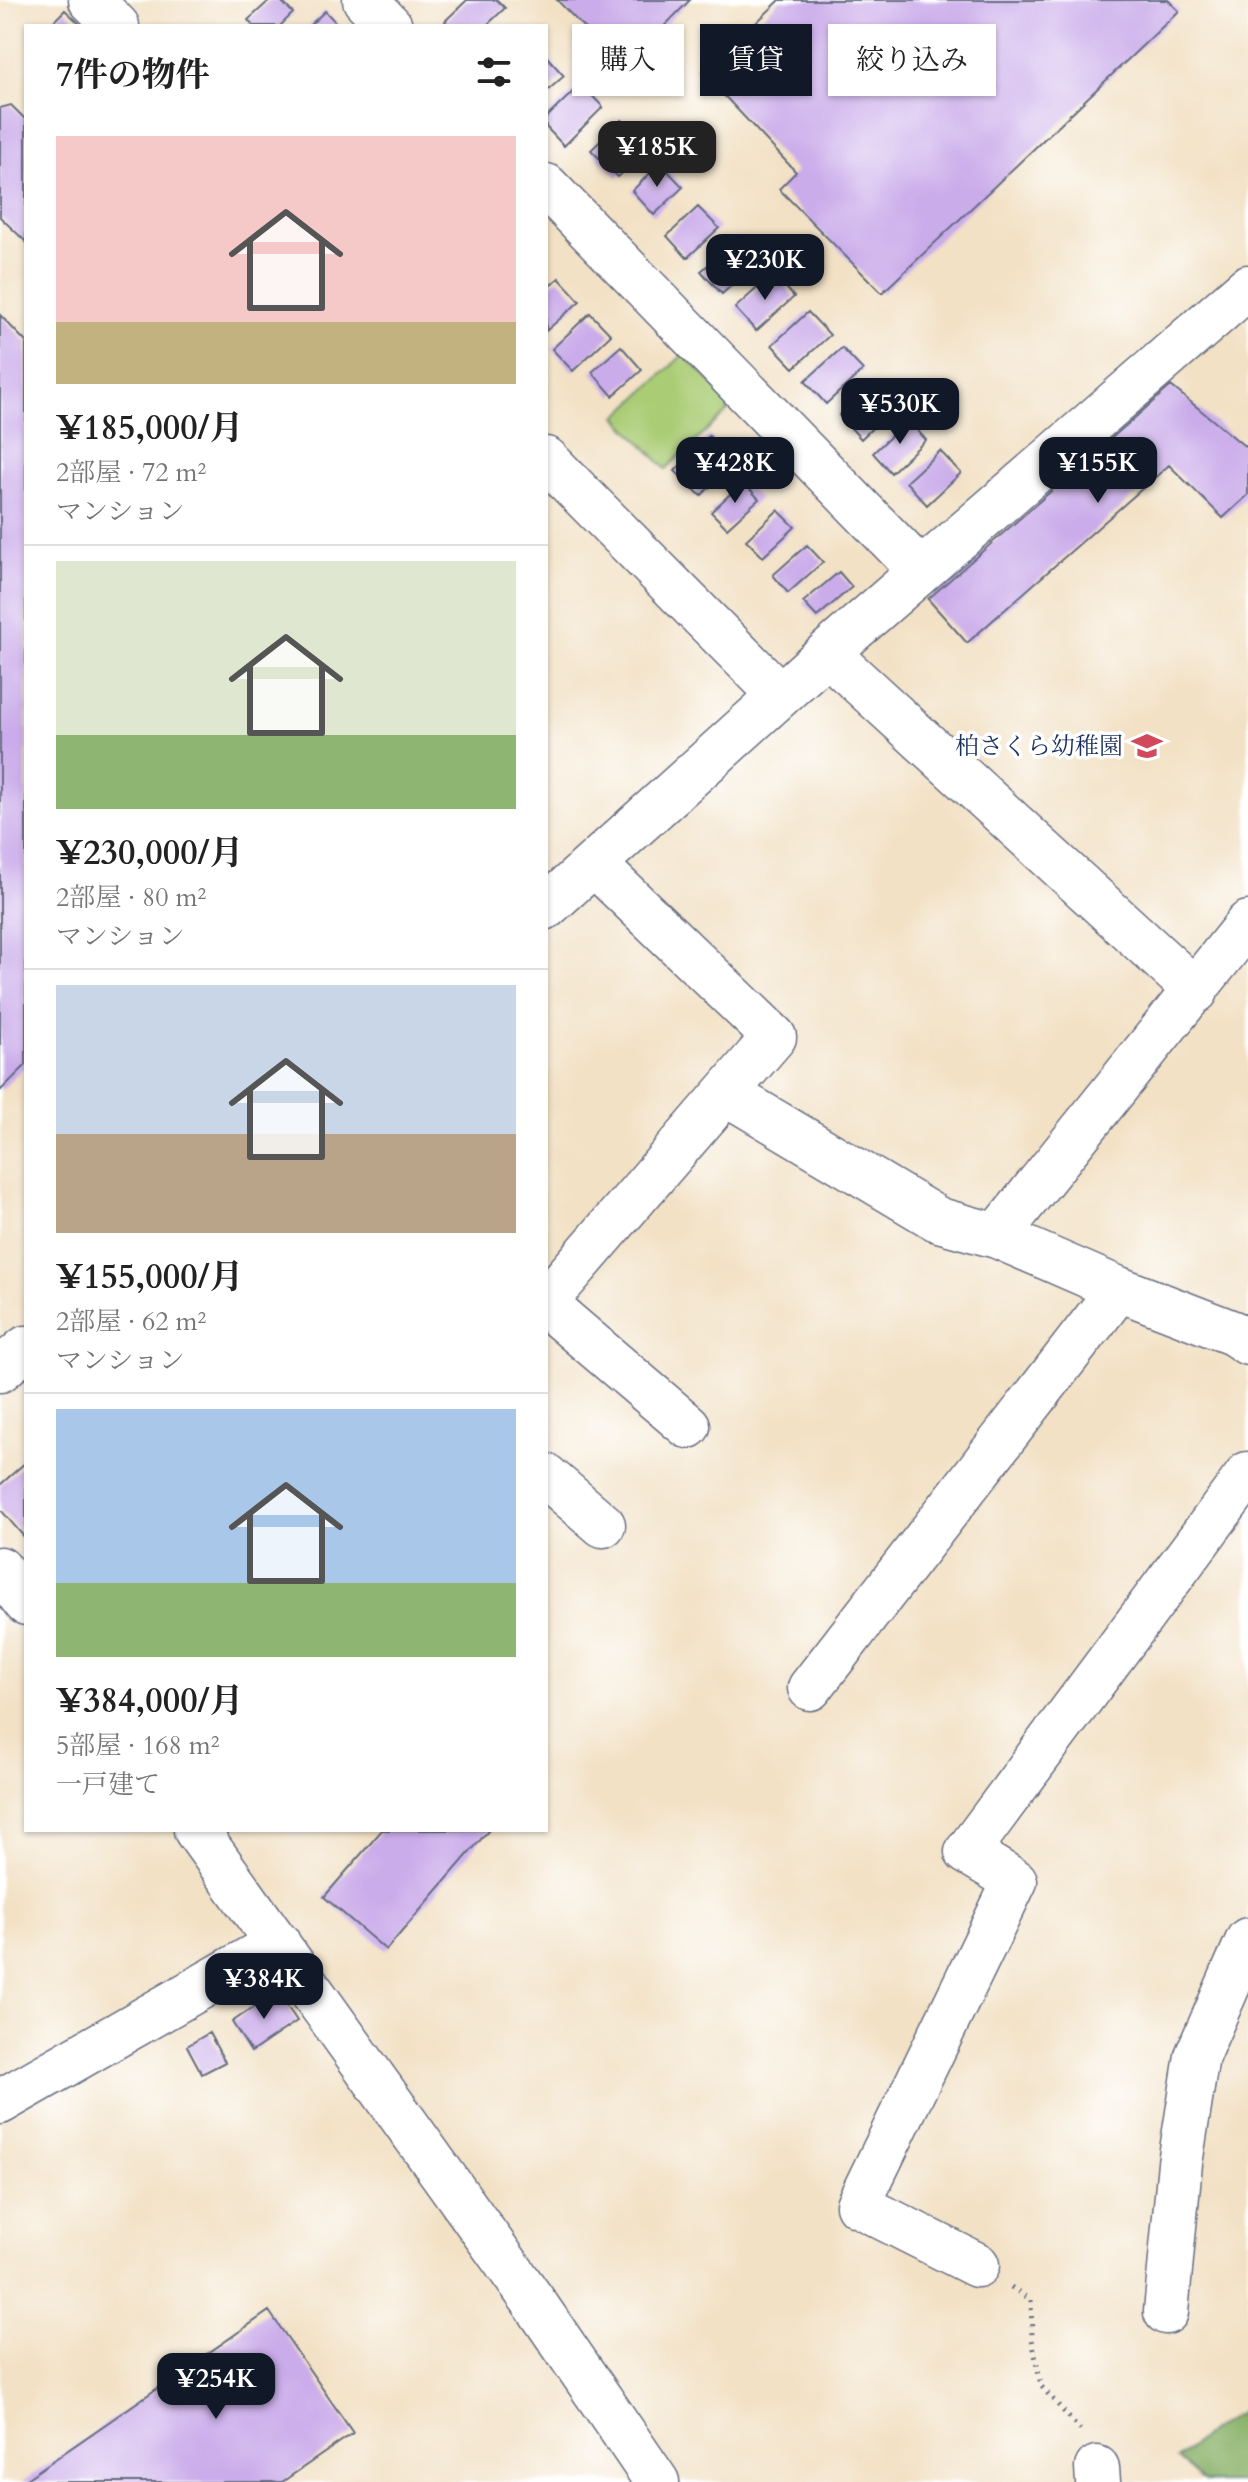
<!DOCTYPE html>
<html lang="ja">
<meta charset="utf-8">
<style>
:root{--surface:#fff;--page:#f2f2f2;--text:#222;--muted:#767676;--line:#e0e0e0;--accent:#111827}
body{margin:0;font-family:Cardo,"Noto Serif JP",serif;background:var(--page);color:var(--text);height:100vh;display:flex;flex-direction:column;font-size:30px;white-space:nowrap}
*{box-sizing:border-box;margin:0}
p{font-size:26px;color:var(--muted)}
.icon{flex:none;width:44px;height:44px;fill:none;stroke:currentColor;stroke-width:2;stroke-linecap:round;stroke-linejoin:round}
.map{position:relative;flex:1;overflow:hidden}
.side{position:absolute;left:24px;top:24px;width:524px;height:1808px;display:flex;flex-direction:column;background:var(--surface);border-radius:0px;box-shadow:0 2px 6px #0004}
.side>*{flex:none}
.guide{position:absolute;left:572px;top:24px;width:556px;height:72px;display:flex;gap:16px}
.price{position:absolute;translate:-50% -68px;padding:0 18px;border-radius:16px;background:var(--accent);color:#fff;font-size:26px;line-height:52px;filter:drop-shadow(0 2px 4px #0008)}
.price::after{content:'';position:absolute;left:50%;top:48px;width:24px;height:18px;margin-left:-12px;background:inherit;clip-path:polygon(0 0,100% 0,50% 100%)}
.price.on{background:#222;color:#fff}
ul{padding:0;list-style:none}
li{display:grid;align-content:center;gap:16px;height:424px;padding:0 32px}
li+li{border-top:2px solid var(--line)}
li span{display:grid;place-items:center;height:248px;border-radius:0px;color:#555}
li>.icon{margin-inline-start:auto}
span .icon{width:144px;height:144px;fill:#fffc;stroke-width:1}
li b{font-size:34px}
h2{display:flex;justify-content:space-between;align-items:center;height:96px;padding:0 32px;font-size:34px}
.chip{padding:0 28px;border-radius:0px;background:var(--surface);box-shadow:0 2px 6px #0004;font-size:28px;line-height:72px}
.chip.on{background:var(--accent);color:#fff}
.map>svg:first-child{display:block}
.green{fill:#aacc75;stroke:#627e6a;stroke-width:2}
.forest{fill:#87b066;stroke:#517062;stroke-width:2}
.building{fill:#caacea}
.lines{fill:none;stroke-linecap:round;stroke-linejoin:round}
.minor-casing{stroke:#666d82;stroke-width:47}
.path{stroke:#666d82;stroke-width:5;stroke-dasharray:2 6;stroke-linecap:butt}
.minor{stroke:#fff;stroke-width:44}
.labels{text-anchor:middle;stroke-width:7;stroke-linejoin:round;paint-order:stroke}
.poi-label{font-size:24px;fill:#1b2f5e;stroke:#fff;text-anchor:end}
</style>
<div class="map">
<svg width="1248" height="2482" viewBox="0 0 1248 2482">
<rect width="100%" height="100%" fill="#fff"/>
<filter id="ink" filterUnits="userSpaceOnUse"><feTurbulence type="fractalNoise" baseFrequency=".0125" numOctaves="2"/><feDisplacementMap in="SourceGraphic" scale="16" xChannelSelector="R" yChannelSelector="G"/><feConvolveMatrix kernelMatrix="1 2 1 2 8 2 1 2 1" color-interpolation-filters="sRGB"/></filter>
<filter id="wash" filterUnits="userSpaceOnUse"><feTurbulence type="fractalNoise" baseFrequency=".006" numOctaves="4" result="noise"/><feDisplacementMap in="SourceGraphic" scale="32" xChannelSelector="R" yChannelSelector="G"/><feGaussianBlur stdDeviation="1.8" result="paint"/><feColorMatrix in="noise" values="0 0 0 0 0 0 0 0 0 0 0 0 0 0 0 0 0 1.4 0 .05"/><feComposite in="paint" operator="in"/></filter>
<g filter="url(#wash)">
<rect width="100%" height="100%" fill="#f2e1c5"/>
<path class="green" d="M 684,354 L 733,406 L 666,469 L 617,417 Z"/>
<path class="forest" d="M 1248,2407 L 1248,2482 L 1205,2482 L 1177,2459 L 1211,2430 Z"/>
<g id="blocks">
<path class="building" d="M 270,0 L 280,0 L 293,13 L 280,26 L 253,26 L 248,20 Z
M 467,0 L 497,0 L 505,8 L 486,26 L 450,26 L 445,21 Z
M 557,0 L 690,0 L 623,68 Z
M 780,0 L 1168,0 L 1179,11 L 882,293 L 779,189 L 796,172 L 703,73 Z
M 65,10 L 82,26 L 49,26 Z
M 325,11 L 339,26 L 309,26 Z
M 546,56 L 564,76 L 546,92 Z
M 581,84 L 603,107 L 564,146 L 546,127 L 546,118 Z
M 11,105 L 26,120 L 26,242 L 0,217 L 0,108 Z
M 622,120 L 649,148 L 618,177 L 591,150 Z
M 660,163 L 683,187 L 654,215 L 632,191 Z
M 698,207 L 719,228 L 687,258 L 667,236 Z
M 737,240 L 757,262 L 722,294 L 701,271 Z
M 774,273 L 794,297 L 756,331 L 735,308 Z
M 559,278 L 580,301 L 546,331 L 546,289 Z
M 808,312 L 830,335 L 794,368 L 772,345 Z
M 590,313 L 611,335 L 573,371 L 552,349 Z
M 0,315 L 26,342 L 26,1065 L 0,1091 Z
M 621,346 L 642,370 L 613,396 L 592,372 Z
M 842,348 L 863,370 L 826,404 L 805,381 Z
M 872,384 L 894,407 L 861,439 L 839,415 Z
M 1171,386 L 1248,449 L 1248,495 L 1223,518 L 1169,465 L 967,643 L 928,599 Z
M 908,420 L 926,440 L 891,473 L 873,453 Z
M 709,436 L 724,451 L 707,467 L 718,478 L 701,496 L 675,471 Z
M 940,451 L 961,473 L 927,505 L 906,482 Z
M 743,482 L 759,499 L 727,528 L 711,512 Z
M 778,510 L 795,527 L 763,557 L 746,540 Z
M 807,545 L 823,562 L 788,593 L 773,575 Z
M 839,572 L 852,587 L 817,617 L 803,602 Z
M 26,1462 L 26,1539 L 0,1509 L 0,1485 Z
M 382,1830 L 489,1830 L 386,1950 L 324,1897 Z
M 277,1991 L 297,2021 L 251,2052 L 232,2022 Z
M 209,2033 L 225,2062 L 202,2074 L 187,2046 Z
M 269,2311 L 353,2433 L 282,2482 L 22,2482 Z"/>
</g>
</g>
<g filter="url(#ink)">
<use href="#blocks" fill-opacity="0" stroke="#666d82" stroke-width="2"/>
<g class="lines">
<g class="minor-casing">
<path id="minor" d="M 91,0 L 117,26
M 365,0 L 390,26
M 546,186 L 920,570
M 546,459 L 780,695
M 827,653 L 1196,991
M 546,907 L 827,653 L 1248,287
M 726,1093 L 939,1220 L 997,1236 L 1119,1289 L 1233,1333 L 1248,1343
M 997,1236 L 1248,923
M 546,1301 L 774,1037 L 595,865
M 546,1305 L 688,1426
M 0,1370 L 26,1348
M 546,1476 L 603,1525
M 0,1569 L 26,1603
M 810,1688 L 1119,1289
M 196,1830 L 536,2305 L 657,2482
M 0,2102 L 278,1943
M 977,2265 L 858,2205 L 1015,1881 L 967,1852 L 1248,1474
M 1166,2312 L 1180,2163 L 1197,2056 L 1248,1940
M 1097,2468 L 1098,2482"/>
</g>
<path class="path" d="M 1011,2287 L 1031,2300 L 1032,2339 L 1041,2386 L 1080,2430"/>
<use href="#minor" class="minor"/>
</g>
</g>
<defs>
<g id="school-bare" transform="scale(2.4)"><path d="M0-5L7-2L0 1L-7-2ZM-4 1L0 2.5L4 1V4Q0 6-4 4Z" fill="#d1495b" stroke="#fff" stroke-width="2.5" paint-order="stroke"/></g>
</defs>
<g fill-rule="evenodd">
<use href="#school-bare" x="1147" y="746"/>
</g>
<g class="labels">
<g class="poi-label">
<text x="1123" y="754">柏さくら幼稚園</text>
</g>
</g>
</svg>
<b class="price on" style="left:657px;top:189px">¥185K</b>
<b class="price" style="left:765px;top:302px">¥230K</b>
<b class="price" style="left:900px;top:446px">¥530K</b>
<b class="price" style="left:735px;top:505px">¥428K</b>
<b class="price" style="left:1098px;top:505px">¥155K</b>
<b class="price" style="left:264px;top:2021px">¥384K</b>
<b class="price" style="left:216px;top:2421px">¥254K</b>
<div class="guide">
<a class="chip">購入</a>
<a class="chip on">賃貸</a>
<a class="chip">絞り込み</a>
</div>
<section class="side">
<h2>7件の物件<svg class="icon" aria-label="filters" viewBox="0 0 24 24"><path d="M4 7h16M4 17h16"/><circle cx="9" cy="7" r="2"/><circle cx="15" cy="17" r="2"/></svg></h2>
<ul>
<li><span style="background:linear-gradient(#f6c9c9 75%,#c2b280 0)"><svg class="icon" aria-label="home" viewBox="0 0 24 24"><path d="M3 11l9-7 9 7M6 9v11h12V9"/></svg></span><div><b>¥185,000/月</b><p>2部屋 · 72 m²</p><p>マンション</p></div></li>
<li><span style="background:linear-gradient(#dfe7d0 70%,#8fb573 0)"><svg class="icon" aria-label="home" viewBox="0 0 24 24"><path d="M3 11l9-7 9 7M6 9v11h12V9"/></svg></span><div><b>¥230,000/月</b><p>2部屋 · 80 m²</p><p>マンション</p></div></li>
<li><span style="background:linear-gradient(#c9d6e8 60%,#b9a48a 0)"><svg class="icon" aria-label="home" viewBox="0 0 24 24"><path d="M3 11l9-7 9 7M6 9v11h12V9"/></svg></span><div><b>¥155,000/月</b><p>2部屋 · 62 m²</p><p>マンション</p></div></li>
<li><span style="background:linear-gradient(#a9c7e8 70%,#8fb573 0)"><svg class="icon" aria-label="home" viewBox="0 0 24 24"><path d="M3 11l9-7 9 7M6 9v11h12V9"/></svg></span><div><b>¥384,000/月</b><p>5部屋 · 168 m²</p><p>一戸建て</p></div></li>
</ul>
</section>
</div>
